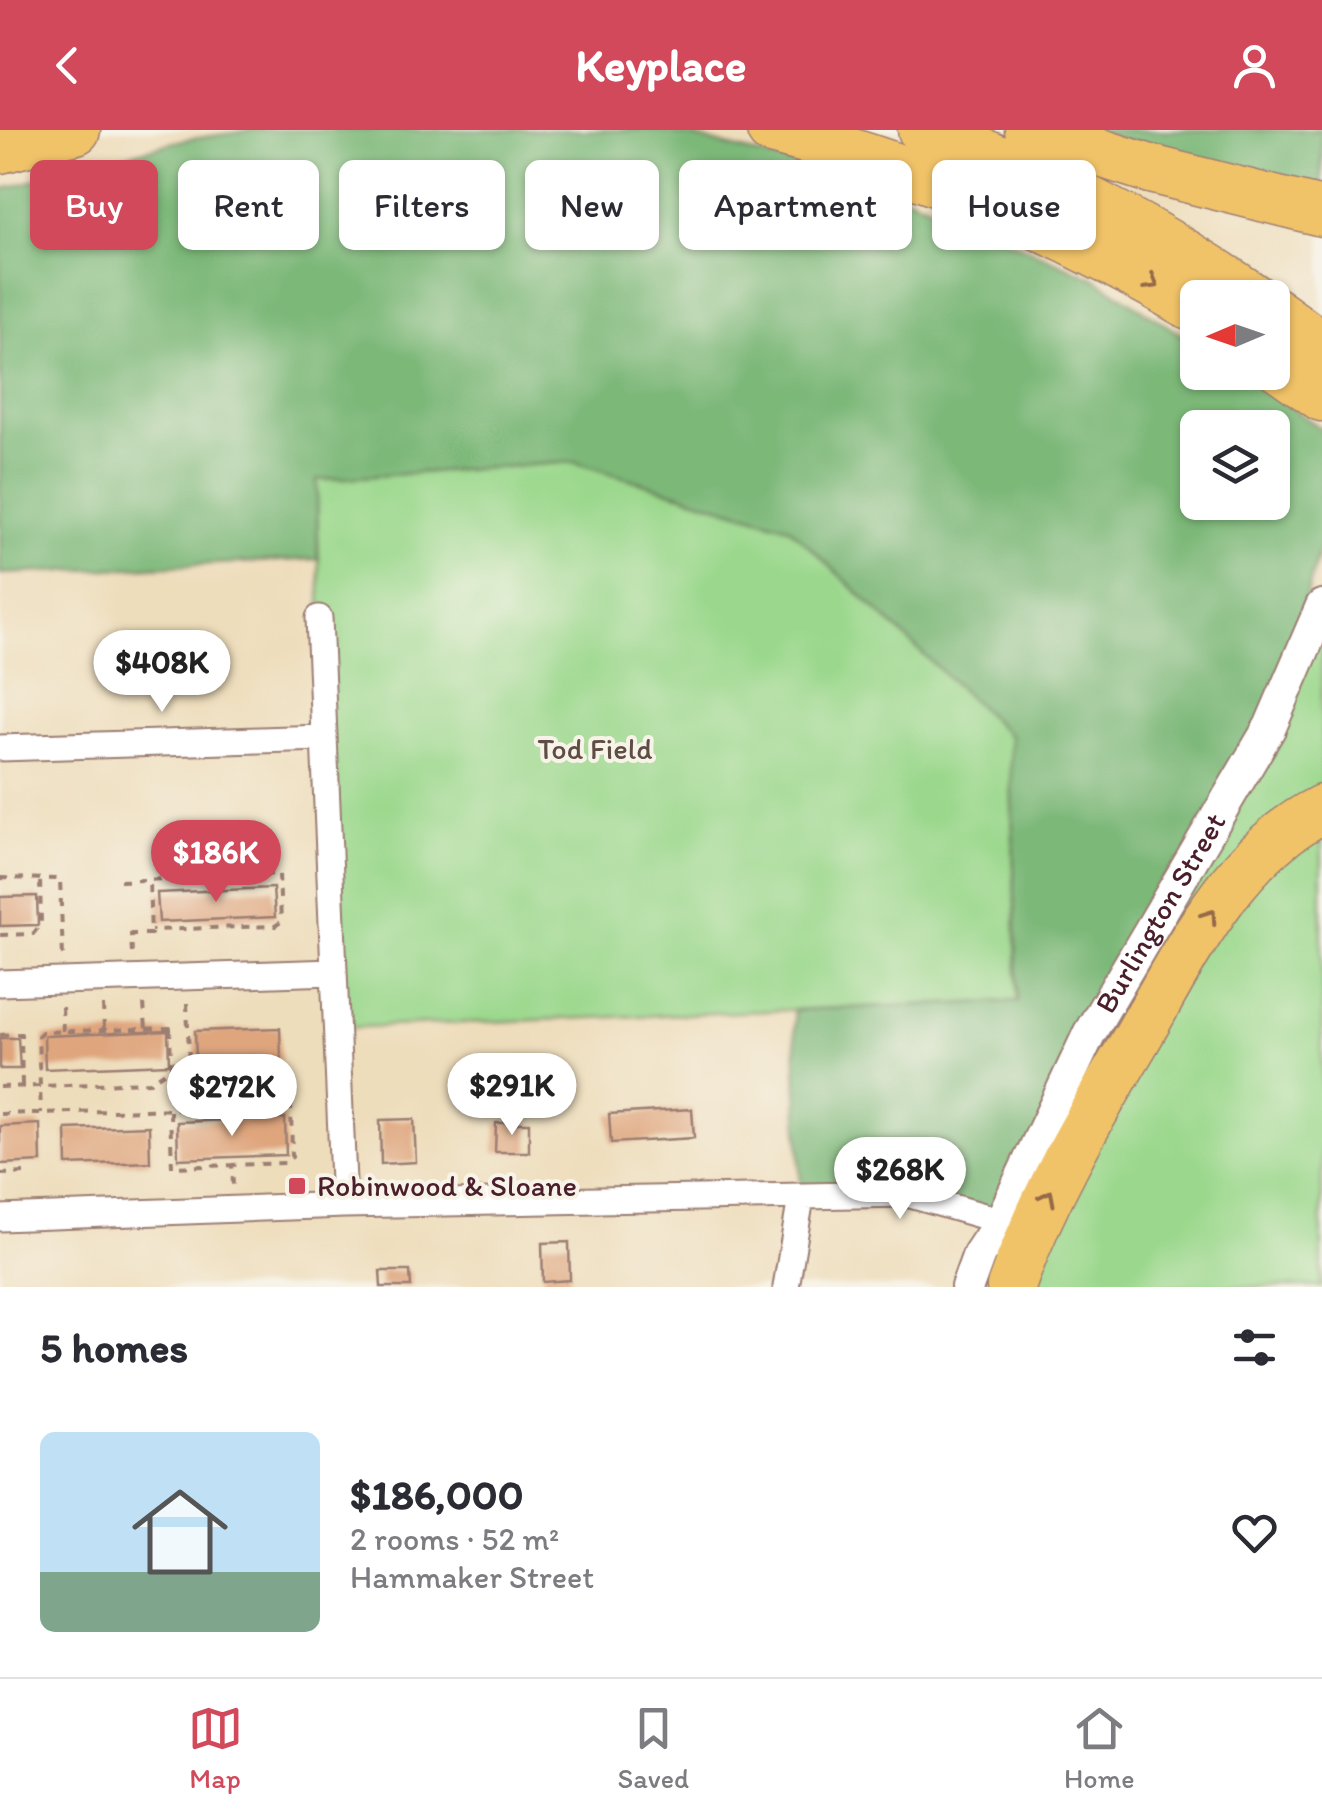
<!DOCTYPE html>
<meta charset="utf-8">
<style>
:root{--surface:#fff;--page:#f7f7f7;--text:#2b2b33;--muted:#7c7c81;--line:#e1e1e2;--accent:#d1495b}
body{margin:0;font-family:Itim,sans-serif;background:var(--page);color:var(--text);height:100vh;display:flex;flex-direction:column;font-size:38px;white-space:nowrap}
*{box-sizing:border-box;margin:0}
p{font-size:32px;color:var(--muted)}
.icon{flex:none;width:55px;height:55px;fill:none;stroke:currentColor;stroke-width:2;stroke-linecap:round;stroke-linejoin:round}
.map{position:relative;height:1157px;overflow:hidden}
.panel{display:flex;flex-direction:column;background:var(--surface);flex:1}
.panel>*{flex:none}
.hud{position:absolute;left:30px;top:30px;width:1262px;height:90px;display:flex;gap:20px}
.needle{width:65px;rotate:268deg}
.fabs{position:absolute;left:1180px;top:150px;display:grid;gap:20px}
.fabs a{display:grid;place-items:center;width:110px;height:110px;border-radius:15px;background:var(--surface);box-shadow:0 2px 8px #0004;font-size:50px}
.price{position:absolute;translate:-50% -85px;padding:0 22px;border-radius:35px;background:#fff;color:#222;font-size:32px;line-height:65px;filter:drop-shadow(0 2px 5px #0008)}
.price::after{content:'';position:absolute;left:50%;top:60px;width:30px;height:22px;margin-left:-15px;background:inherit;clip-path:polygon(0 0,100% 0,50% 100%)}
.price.selected{background:var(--accent);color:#fff}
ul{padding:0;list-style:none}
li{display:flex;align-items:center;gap:30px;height:250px;padding:0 40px}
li+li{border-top:2px solid var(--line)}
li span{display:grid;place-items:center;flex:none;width:280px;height:200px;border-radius:15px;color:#555}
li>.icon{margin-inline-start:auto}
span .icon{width:120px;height:120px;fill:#fffc;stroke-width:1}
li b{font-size:42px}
h2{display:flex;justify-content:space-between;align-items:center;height:120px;padding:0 40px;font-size:42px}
.pill{padding:0 35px;border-radius:15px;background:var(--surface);box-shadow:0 2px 8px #0004;font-size:35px;line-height:90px}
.pill.selected{background:var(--accent);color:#fff}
header{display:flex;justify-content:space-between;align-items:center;height:130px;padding:0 40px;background:var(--accent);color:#fff;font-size:45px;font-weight:700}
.dock{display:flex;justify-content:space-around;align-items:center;height:140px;border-top:2px solid var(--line);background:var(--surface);font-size:28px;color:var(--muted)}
.dock a{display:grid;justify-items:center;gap:5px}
.dock .selected{color:var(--accent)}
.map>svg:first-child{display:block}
.green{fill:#9bd88d;stroke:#727c5c;stroke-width:2.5}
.forest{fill:#7cb878;stroke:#636c52;stroke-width:2.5;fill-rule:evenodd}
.building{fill:#dfa57d}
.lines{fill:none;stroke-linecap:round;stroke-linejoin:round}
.minor-casing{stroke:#9c7e73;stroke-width:29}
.tertiary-casing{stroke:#9c7e73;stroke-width:36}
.motorway-casing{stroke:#9c7e73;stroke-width:51}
.path{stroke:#9c7e73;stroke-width:4;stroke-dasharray:8 8;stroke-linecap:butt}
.minor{stroke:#fff;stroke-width:25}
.tertiary{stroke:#fff;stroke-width:32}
.motorway{stroke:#f1c369;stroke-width:48}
.oneway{stroke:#956947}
.poi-dot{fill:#d1495b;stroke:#f7f3e8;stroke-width:4}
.labels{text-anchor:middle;stroke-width:8;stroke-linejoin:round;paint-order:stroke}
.park-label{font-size:30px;fill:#5e4d44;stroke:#f7f3e8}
.street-label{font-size:30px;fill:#4a1f2b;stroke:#f7f3e8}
.poi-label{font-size:30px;fill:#4a1f2b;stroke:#f7f3e8;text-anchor:start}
</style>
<header><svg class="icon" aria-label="back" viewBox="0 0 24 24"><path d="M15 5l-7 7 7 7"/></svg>Keyplace<svg class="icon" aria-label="person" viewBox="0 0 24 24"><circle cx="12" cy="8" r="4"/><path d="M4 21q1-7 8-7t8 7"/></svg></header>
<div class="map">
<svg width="1322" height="1157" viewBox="0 0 1322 1157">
<rect width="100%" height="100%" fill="#f7f3e8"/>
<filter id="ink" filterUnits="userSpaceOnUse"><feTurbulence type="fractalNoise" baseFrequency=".01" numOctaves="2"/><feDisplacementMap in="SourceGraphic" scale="20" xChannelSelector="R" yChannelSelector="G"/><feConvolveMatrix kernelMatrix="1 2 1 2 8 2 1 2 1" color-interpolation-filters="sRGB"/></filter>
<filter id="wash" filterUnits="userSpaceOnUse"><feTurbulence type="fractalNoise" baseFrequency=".0048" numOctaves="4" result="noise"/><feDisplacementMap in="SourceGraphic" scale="40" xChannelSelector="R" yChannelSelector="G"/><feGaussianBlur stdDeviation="2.25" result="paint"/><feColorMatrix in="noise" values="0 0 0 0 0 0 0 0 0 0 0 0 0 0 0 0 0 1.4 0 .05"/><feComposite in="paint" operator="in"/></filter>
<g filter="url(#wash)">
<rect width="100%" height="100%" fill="#edb"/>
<path class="green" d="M 574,332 L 789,397 L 1010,606 L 1018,871 L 336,898 L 316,350 Z
M 1322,501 L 1322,1157 L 992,1157 L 1000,1131 L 1001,1091 Z"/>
<path class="forest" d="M 252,0 L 651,0 L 694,7 L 892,60 L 1094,148 L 1197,215 L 1198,242 L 1240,243 L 1322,299 L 1322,410 L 1270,597 L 1001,1091 L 907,1064 L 801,1068 L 794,880 L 1018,871 L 1010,606 L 789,397 L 574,332 L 317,350 L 318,429 L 0,444 L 0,60 L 178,11 ZM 1198,298 L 1272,298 L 1272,372 L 1198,372 Z
M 1087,0 L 1322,0 L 1322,64 Z"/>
<g id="blocks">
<path class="building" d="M 273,758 L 275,787 L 159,792 L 157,763 Z
M 37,766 L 38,795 L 0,796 L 0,767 Z
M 280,898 L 281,930 L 196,933 L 195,901 Z
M 168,901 L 169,934 L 45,939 L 44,906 Z
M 0,908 L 18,908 L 20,939 L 0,939 Z
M 692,979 L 694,1008 L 611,1013 L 609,984 Z
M 285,988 L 286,1025 L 178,1029 L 177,992 Z
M 414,989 L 416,1032 L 381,1034 L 380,990 Z
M 496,993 L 529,993 L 529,1022 L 495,1022 Z
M 40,994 L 41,1032 L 0,1034 L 0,996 Z
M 149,996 L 150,1032 L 67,1035 L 66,999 Z
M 569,1112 L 570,1150 L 543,1152 L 542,1113 Z
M 380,1141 L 410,1141 L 411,1157 L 381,1157 Z"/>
</g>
</g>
<g filter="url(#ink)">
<use href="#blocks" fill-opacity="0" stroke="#9c7e73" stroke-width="2.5"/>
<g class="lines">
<g class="minor-casing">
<path id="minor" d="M 319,488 L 344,1075
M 0,618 L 324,608
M 0,853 L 334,842
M 0,1088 L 344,1075 L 907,1064 L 1001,1091
M 786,1157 L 801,1068"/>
</g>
<g class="tertiary-casing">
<g id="tertiary">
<path id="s1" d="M 967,1157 L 979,1124 L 1001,1091 L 1089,904 L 1270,597 L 1322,476"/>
</g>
</g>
<g class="motorway-casing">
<path id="motorway" d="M 771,0 C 923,38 1063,100 1198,180
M 922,0 C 1038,41 1152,98 1254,168
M 1029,0 L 1150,39 L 1322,82
M 0,19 L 76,0
M 1272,180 L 1322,216
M 1272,232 L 1322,267
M 1011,1157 C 1041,1070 1087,992 1134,913 C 1183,829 1231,724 1322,679"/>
</g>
<path class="path" d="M 0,748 L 60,749 L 63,827
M 120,751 L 279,744 L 281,792 L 275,796 L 151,800
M 0,805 L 33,804 L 41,794 L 40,749
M 132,823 L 131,804 L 151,804 L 149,749
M 187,873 L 190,950 L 253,949
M 144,874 L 146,899
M 103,875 L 104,900
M 62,877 L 63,902
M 170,898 L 171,938 L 150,952 L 40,956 L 38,906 L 42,902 Z
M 0,905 L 21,904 L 22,957
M 169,940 L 190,950
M 0,957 L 40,956 L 41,983
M 170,981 L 172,1037 L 232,1035
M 0,984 L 291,976 L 292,1027 L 285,1033 L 232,1035 L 233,1055
M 0,1044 L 27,1043"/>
<use href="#minor" class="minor"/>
<use href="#tertiary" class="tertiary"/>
<use href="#motorway" class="motorway"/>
</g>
<defs><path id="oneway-chevron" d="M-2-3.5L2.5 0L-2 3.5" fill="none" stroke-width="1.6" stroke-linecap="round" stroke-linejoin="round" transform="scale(2.5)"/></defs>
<g class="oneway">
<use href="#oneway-chevron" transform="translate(1152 153) rotate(31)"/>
<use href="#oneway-chevron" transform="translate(1210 786) rotate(-55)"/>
<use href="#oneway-chevron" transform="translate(1048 1067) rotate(-63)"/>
</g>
</g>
<rect class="poi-dot" x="287" y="1046" width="20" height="20" rx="5"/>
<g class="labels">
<g class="park-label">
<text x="595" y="629">Tod Field</text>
</g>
<g class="street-label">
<text dy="10" stroke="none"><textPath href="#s1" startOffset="422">Burlington Street</textPath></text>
</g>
<g class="poi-label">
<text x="317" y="1066">Robinwood &amp; Sloane</text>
</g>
</g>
</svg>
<div class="fabs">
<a><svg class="needle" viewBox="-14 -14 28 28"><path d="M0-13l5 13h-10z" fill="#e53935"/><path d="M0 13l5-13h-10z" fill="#7c7c81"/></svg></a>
<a><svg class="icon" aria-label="layers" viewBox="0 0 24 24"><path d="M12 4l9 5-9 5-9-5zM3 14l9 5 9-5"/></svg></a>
</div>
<b class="price" style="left:162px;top:585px">$408K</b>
<b class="price selected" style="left:216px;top:775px">$186K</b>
<b class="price" style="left:512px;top:1008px">$291K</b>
<b class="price" style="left:232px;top:1009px">$272K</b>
<b class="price" style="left:900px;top:1092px">$268K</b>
<div class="hud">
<a class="pill selected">Buy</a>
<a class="pill">Rent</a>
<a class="pill">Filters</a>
<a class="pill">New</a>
<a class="pill">Apartment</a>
<a class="pill">House</a>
</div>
</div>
<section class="panel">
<h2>5 homes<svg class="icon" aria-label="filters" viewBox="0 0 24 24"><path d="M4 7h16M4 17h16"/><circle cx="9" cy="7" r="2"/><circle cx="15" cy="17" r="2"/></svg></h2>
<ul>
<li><span style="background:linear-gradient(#bfe0f5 70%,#7fa58c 0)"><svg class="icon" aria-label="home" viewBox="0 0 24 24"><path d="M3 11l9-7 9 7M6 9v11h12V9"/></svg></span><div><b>$186,000</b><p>2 rooms · 52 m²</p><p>Hammaker Street</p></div><svg class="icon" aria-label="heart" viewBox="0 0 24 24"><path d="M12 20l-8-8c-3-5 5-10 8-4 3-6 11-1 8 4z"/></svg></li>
</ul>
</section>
<nav class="dock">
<a class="selected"><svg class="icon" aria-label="map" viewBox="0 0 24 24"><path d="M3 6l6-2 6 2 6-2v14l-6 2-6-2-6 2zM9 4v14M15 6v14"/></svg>Map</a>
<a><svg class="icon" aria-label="saved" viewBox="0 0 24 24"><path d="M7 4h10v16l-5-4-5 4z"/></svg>Saved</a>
<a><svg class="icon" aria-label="home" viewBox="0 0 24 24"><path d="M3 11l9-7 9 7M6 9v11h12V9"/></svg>Home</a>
</nav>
